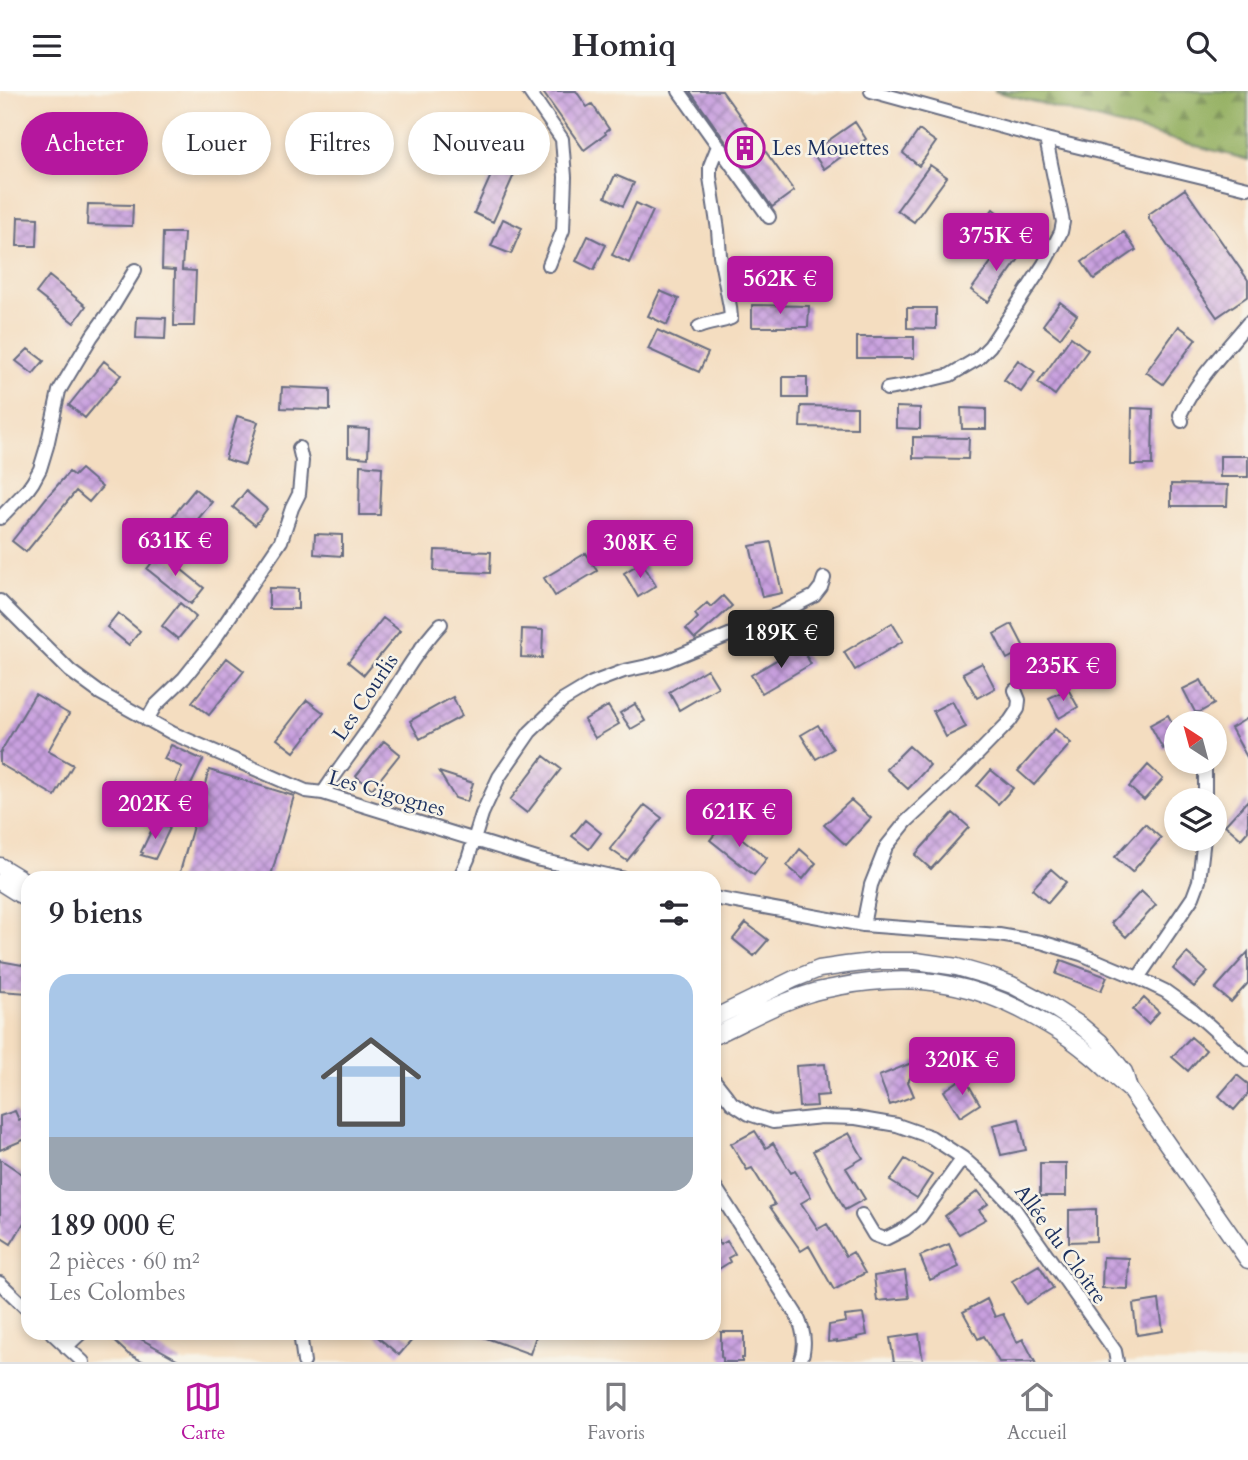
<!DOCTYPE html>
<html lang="fr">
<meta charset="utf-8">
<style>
:root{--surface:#fff;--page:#f7f7f7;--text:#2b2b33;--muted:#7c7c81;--line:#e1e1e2;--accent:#b5179e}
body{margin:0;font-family:Cardo,serif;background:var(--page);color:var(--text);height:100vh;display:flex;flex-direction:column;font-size:26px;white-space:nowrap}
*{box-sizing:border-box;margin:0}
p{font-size:23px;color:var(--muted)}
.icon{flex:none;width:38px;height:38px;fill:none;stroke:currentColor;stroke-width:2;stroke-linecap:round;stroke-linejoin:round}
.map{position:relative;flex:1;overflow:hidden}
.sheet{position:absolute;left:21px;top:780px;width:700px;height:469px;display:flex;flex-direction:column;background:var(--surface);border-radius:21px;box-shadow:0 4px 10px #0003}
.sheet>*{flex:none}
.top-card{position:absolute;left:21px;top:21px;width:700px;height:63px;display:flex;gap:14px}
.needle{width:46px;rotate:324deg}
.controls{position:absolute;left:1164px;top:620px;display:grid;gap:14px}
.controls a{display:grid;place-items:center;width:63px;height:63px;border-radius:50%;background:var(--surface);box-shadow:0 4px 10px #0003;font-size:35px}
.price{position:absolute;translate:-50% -60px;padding:0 16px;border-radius:7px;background:var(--accent);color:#fff;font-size:23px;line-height:46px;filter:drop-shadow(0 2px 4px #0008)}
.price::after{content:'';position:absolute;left:50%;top:42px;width:21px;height:16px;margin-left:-10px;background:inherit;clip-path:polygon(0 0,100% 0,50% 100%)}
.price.selected{background:#222;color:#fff}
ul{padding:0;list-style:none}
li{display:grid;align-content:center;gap:14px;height:371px;padding:0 28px}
li span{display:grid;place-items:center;height:217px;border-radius:21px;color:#555}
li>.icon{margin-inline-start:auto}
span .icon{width:126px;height:126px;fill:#fffc;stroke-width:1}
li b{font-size:30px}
h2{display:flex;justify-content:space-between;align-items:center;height:84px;padding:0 28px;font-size:30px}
.chip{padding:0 24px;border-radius:32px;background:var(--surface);box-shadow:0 4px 10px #0003;font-size:24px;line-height:63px}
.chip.selected{background:var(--accent);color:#fff}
header{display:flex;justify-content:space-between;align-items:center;height:91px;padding:0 28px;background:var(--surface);font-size:32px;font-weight:700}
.menu{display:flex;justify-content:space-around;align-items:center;height:98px;border-top:2px solid var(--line);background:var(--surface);font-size:19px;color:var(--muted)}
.menu a{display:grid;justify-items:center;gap:4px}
.menu .selected{color:var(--accent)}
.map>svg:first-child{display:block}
.forest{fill:url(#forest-firs);stroke:#587060;stroke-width:2}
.building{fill:url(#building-cross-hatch)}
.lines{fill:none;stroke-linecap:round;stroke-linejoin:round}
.minor-casing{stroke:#676c80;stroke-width:16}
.tertiary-casing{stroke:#676c80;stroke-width:19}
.minor{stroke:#fff;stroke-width:12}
.tertiary{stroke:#fff;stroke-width:16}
.labels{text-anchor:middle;stroke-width:5;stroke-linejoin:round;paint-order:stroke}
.poi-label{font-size:21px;fill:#1b2f5e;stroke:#f7f3e8;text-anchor:start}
.street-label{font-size:21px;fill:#1b2f5e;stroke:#f7f3e8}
</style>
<header><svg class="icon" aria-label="menu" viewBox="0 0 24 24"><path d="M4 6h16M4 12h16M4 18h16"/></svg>Homiq<svg class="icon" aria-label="search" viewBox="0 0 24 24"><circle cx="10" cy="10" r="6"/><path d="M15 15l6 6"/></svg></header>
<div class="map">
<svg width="1248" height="1271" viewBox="0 0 1248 1271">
<defs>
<pattern id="forest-firs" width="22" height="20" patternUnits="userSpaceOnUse" patternTransform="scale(1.75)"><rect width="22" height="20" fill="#95b163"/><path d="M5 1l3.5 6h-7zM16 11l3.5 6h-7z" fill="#799055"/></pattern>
<pattern id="building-cross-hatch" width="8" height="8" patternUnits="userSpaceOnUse" patternTransform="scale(1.75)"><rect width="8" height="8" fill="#c9a0df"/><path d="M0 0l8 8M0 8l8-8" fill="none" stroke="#a283b8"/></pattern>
</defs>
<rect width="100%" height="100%" fill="#f7f3e8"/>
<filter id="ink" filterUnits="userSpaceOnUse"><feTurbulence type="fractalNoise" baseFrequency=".0143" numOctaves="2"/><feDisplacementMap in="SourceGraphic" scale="14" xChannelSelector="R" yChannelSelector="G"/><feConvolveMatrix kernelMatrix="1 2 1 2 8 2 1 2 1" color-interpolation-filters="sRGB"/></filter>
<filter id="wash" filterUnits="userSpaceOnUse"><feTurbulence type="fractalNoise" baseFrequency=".00686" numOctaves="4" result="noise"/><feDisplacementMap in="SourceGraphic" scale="28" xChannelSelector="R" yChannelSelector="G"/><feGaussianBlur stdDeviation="1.57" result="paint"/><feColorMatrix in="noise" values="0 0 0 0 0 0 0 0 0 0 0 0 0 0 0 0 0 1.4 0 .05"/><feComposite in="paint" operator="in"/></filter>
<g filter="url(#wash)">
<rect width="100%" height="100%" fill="#f4ddc0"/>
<path class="forest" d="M 994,0 L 1248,0 L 1248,69 Z"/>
<g id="blocks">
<path class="building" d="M 542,0 L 576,0 L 587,16 L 592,13 L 609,38 L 605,41 L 606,43 L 584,59 Z
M 690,0 L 722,0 L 794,100 L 772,116 Z
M 855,31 L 866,48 L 824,78 L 812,61 Z
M 919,39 L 936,51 L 919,75 L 903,62 Z
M 497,71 L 516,79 L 493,131 L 474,122 Z
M 930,74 L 947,86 L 914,131 L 897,119 Z
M 615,84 L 634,92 L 623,115 L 605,106 Z
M 1185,98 L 1248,189 L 1248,205 L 1217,226 L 1149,128 L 1149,123 Z
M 636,112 L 653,120 L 629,172 L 612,164 Z
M 88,113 L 133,114 L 132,135 L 87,134 Z
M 993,118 L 1009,131 L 992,154 L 976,141 Z
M 18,126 L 38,127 L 37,155 L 17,155 Z
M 503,128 L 522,137 L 511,163 L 491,155 Z
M 1124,141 L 1136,159 L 1094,188 L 1082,171 Z
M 163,142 L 184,142 L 182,179 L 196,180 L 194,235 L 174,235 L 175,179 L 162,178 Z
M 588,145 L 606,154 L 594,179 L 576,170 Z
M 1004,153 L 1021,165 L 988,211 L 971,199 Z
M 738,182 L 758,182 L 758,206 L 738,206 Z
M 49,185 L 86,215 L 74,232 L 36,202 Z
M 660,200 L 679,208 L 667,234 L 648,225 Z
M 1060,211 L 1077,224 L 1060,247 L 1043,234 Z
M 752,214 L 809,215 L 808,236 L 752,236 Z
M 907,217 L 936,217 L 936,238 L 907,237 Z
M 137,226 L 166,227 L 165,248 L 136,247 Z
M 1179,235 L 1196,248 L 1163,293 L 1146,281 Z
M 657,239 L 708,262 L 699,281 L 648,258 Z
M 857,246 L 914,246 L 914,267 L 857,267 Z
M 1071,246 L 1088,259 L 1055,304 L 1038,292 Z
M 28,258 L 44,270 L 33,283 L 16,270 Z
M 1018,269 L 1035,281 L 1021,301 L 1004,289 Z
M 104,270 L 121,284 L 85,327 L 69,314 Z
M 783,286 L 807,286 L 807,307 L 783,307 Z
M 282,296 L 330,298 L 330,319 L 281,317 Z
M 801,315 L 857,316 L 857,337 L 800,336 Z
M 896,316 L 920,317 L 920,338 L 896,337 Z
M 961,317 L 986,318 L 986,338 L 962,338 Z
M 1132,317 L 1153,318 L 1152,374 L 1131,374 Z
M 237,325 L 258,331 L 245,374 L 225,368 Z
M 348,337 L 369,338 L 368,367 L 348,365 Z
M 913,346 L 969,347 L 968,368 L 913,367 Z
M 1220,365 L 1248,365 L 1248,386 L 1220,386 Z
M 360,374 L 382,376 L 380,424 L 359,424 Z
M 81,378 L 102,396 L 89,411 L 76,400 L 26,461 L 12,450 L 47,406 L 69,381 L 74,385 Z
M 1171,393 L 1228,394 L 1227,415 L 1171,415 Z
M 195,398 L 212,411 L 176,455 L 159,442 Z
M 246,400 L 267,418 L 255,434 L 233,416 Z
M 315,443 L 342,444 L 342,465 L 314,463 Z
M 771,451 L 782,502 L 762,506 L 750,455 Z
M 435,459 L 491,461 L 490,482 L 434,480 Z
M 160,461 L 204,497 L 191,513 L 147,478 Z
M 586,462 L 597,480 L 555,505 L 544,487 Z
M 642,471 L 656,495 L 638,506 L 624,482 Z
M 269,497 L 298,498 L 298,518 L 269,518 Z
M 723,505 L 732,515 L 695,548 L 686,538 L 698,527 L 695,523 L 707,512 L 711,516 Z
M 180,512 L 196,526 L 178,548 L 162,535 Z
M 118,522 L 140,540 L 129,554 L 107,536 Z
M 383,527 L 400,540 L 364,584 L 348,571 Z
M 892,532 L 903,550 L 855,579 L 844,561 Z
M 1012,533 L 1025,558 L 1007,568 L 994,543 Z
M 522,538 L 543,539 L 542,567 L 521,566 Z
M 800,555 L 811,573 L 762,602 L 751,584 Z
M 227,567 L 244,580 L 209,624 L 192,611 Z
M 982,572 L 995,597 L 977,607 L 963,582 Z
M 707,578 L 718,596 L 679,619 L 669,601 Z
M 1201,589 L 1214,613 L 1200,621 L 1195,621 L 1183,598 Z
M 1068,598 L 1078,616 L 1059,627 L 1049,607 Z
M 35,603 L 69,623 L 48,660 L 73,674 L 55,705 L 0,673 L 0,662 Z
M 453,606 L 462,625 L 420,648 L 410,630 Z
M 307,609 L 324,622 L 294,661 L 277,648 Z
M 952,610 L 966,636 L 946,646 L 933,620 Z
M 635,613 L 645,630 L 631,638 L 620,622 Z
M 608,615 L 619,633 L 595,647 L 584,629 Z
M 1168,624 L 1176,639 L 1176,651 L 1163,658 L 1150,634 Z
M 1248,627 L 1248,668 L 1231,637 Z
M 818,634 L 833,658 L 816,668 L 801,644 Z
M 1055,638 L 1071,652 L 1034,694 L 1018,680 Z
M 384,650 L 400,663 L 372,698 L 356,685 Z
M 171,654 L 203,669 L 186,704 L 173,697 L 182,676 L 164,668 Z
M 909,655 L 930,674 L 908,698 L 886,678 Z
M 544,665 L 561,678 L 527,722 L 510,709 Z
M 1148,674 L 1163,688 L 1144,709 L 1129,696 Z
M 209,679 L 294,705 L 270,788 L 178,788 Z
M 991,679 L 1013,697 L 998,713 L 977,695 Z
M 439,681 L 473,692 L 467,711 L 455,707 Z
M 851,709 L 871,727 L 846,754 L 824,734 Z
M 1248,709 L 1248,740 L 1241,748 L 1225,734 Z
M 645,714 L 662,727 L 627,770 L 610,758 Z
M 953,722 L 969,736 L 931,778 L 915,764 Z
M 585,729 L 601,742 L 589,758 L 572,745 Z
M 157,731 L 170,737 L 155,768 L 141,764 L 143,762 L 141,761 L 152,738 L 153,738 Z
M 723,733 L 767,767 L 754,784 L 710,749 Z
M 1145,733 L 1161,747 L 1132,781 L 1115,766 Z
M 800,758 L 816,772 L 803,788 L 787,775 Z
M 1051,778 L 1066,791 L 1048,812 L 1032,798 Z
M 1141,800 L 1156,814 L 1126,846 L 1111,832 Z
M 746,832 L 768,849 L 754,865 L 733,848 Z
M 1248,861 L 1248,892 L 1231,911 L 1215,898 Z
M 1187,862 L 1208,881 L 1194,896 L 1173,878 Z
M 1061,869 L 1107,886 L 1101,900 L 1056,883 Z
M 0,870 L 28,875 L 28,902 L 0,900 Z
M 1144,907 L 1159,921 L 1148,933 L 1133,919 Z
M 1191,946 L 1206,959 L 1188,980 L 1172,966 Z
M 919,969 L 908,991 L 914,1005 L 890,1014 L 879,985 Z
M 825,973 L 828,1004 L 816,1005 L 817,1015 L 799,1016 L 796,975 Z
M 1237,984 L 1248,993 L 1248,1003 L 1234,1019 L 1219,1005 Z
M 964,986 L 980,1013 L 960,1026 L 944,1000 Z
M 15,1020 L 19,1029 L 24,1027 L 28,1037 L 28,1047 L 0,1059 L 0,1025 Z
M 1019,1028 L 1026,1059 L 1001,1064 L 993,1034 Z
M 755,1040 L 766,1057 L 773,1052 L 791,1082 L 795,1080 L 811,1106 L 801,1112 L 818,1138 L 827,1133 L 846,1165 L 853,1161 L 865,1182 L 834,1199 L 809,1155 L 801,1160 L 770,1116 L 775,1114 L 752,1077 L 747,1079 L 731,1053 Z
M 849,1042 L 863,1067 L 846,1077 L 865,1108 L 845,1119 L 813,1060 Z
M 0,1068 L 28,1087 L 28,1125 L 11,1153 L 0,1146 Z
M 905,1068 L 932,1084 L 917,1107 L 890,1090 Z
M 1040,1072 L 1066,1072 L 1066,1105 L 1040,1105 Z
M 978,1100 L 988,1113 L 979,1119 L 986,1128 L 959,1143 L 945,1125 Z
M 1096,1118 L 1096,1150 L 1069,1151 L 1069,1119 Z
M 714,1143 L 720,1154 L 727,1150 L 735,1163 L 728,1167 L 730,1171 L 714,1181 Z
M 949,1153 L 959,1176 L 930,1189 L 920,1165 Z
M 1103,1166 L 1129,1167 L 1128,1198 L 1102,1197 Z
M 1039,1174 L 1053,1197 L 1026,1213 L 1012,1190 Z
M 905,1180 L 909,1207 L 877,1210 L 874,1185 Z
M 987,1208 L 995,1226 L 1003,1223 L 1017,1251 L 1023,1248 L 1035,1271 L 999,1271 L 984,1245 L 978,1248 L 963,1221 Z
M 1159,1209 L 1163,1240 L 1137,1244 L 1133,1213 Z
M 863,1223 L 867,1244 L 857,1246 L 857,1248 L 837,1251 L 837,1250 L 828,1251 L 829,1234 L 846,1231 L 845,1225 Z
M 721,1241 L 744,1241 L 744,1267 L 742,1267 L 742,1271 L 723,1271 L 723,1267 L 721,1266 Z
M 106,1242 L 130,1242 L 182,1271 L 144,1271 L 128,1263 Z
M 373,1242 L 404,1242 L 412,1249 L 399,1264 Z
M 478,1242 L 537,1242 L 530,1263 L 478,1244 Z
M 919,1243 L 923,1271 L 894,1271 L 890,1247 Z"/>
</g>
</g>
<g filter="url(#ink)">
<use href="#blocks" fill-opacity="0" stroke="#676c80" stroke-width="2"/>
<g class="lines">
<g class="minor-casing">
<path id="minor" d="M 529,0 L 562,48 L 565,86 L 563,139 L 549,174
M 679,0 L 769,126
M 871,0 L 1046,48 L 1248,97
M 699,236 C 710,231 720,232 731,227 L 730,216 L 720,164 L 718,139 L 710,86 L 710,75 L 718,55
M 887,298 L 905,295 L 950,284 L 977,268 L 990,255 L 1044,173 L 1061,141 L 1063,131 L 1046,48
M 1182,330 L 1180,324 C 1196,289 1224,261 1248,232
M 0,427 L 28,398 L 33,391 L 40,378 L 47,355 L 59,300 L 92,245 L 112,217 L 135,179
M 0,510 L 70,580 L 100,602 L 172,642 L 306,700 L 323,702 L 540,769 L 625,788
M 147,629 L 155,615 L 184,587 L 212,552 L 281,450 L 292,417 L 299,403 L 302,370 L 299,357
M 323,702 C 341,674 362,649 379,622 C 399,591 416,560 441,533
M 1205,709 L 1205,671
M 459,788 L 468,768 L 482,723 L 499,686 L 530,641 L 562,610 L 592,592 L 624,580 L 652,574 L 666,570 L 729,544 L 749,534 L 779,523 L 814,505 L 821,496 L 824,487
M 714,807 L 863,834 L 999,844 L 1041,851 L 1081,863 L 1138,887 L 1165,900 L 1193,920 L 1248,969
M 863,834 L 871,794 L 886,756 L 906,731 L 965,676 L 1010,630 L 1018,618 L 1019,609 L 1015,599
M 1138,887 L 1193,806 L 1199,790 L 1204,747
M 714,989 L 732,1012 L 749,1023 L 773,1031 L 822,1026 L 856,1027 L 897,1034 L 931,1046 L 963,1067 L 989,1090 L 1014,1117 L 1115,1260 L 1117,1271
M 714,1094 L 796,1223 C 804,1238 807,1254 800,1271
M 862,1124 L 874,1144 L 885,1148 L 905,1138 L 920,1126 L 963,1067
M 0,1192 L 28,1219
M 52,1242 L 83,1271
M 300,1242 L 304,1271
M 66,1256 L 81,1242"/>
</g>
<g class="tertiary-casing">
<path id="tertiary" d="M 0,775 L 28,792
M 0,791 L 19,803 L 28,807
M 714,927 L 794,888 L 819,878 L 846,874 L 881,870 L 916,870 L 957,876 L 988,885 L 1012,894 L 1046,912 L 1080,934 L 1100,951 L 1124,981 L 1129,998 L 1248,1169
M 714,945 C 746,930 777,912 811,902 C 820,899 828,898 837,896 C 918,880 980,892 1050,935 C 1066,944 1080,955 1093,966 C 1106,977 1116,988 1129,998"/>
</g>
<use href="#minor" class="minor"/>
<use href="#tertiary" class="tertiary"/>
</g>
</g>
<defs>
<g id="building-ring" transform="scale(2.0125)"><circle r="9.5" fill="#f7f3e8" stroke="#b5179e" stroke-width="1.5"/><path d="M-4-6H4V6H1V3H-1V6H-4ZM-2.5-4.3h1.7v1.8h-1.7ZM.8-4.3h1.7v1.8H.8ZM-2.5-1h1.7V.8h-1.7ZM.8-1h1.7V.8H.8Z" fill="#b5179e"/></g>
</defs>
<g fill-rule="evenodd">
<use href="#building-ring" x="745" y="57"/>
</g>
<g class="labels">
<g class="poi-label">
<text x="772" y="64">Les Mouettes</text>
</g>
<g class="street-label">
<text transform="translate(365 606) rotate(-56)" y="7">Les Courlis</text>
<text transform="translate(387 702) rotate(16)" y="7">Les Cigognes</text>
<text transform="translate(1061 1153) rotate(54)" y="7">Allée du Cloître</text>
</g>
</g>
</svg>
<div class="controls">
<a><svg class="needle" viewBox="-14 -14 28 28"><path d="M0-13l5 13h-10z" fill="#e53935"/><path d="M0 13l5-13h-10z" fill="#7c7c81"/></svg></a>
<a><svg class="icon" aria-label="layers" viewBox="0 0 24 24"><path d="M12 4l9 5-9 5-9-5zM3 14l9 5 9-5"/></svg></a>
</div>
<b class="price" style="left:996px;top:182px">375K €</b>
<b class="price" style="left:780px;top:225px">562K €</b>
<b class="price" style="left:175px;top:487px">631K €</b>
<b class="price" style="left:640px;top:489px">308K €</b>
<b class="price selected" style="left:781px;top:579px">189K €</b>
<b class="price" style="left:1063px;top:612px">235K €</b>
<b class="price" style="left:155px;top:750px">202K €</b>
<b class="price" style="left:739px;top:758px">621K €</b>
<b class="price" style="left:962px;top:1006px">320K €</b>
<div class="top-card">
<a class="chip selected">Acheter</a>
<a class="chip">Louer</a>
<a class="chip">Filtres</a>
<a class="chip">Nouveau</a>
</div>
<section class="sheet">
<h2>9 biens<svg class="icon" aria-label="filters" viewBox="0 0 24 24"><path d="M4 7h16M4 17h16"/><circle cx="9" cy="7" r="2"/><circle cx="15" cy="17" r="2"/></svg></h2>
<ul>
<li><span style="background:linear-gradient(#a9c7e8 75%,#9aa5b1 0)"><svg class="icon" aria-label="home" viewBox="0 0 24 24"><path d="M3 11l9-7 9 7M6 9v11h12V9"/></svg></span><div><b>189 000 €</b><p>2 pièces · 60 m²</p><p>Les Colombes</p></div></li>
</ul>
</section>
</div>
<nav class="menu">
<a class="selected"><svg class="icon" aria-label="map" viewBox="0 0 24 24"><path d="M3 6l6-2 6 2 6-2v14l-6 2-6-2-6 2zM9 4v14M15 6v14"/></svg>Carte</a>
<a><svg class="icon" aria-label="saved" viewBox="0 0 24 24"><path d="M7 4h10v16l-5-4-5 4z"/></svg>Favoris</a>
<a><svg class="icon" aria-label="home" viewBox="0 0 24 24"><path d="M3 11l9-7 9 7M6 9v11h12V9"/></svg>Accueil</a>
</nav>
